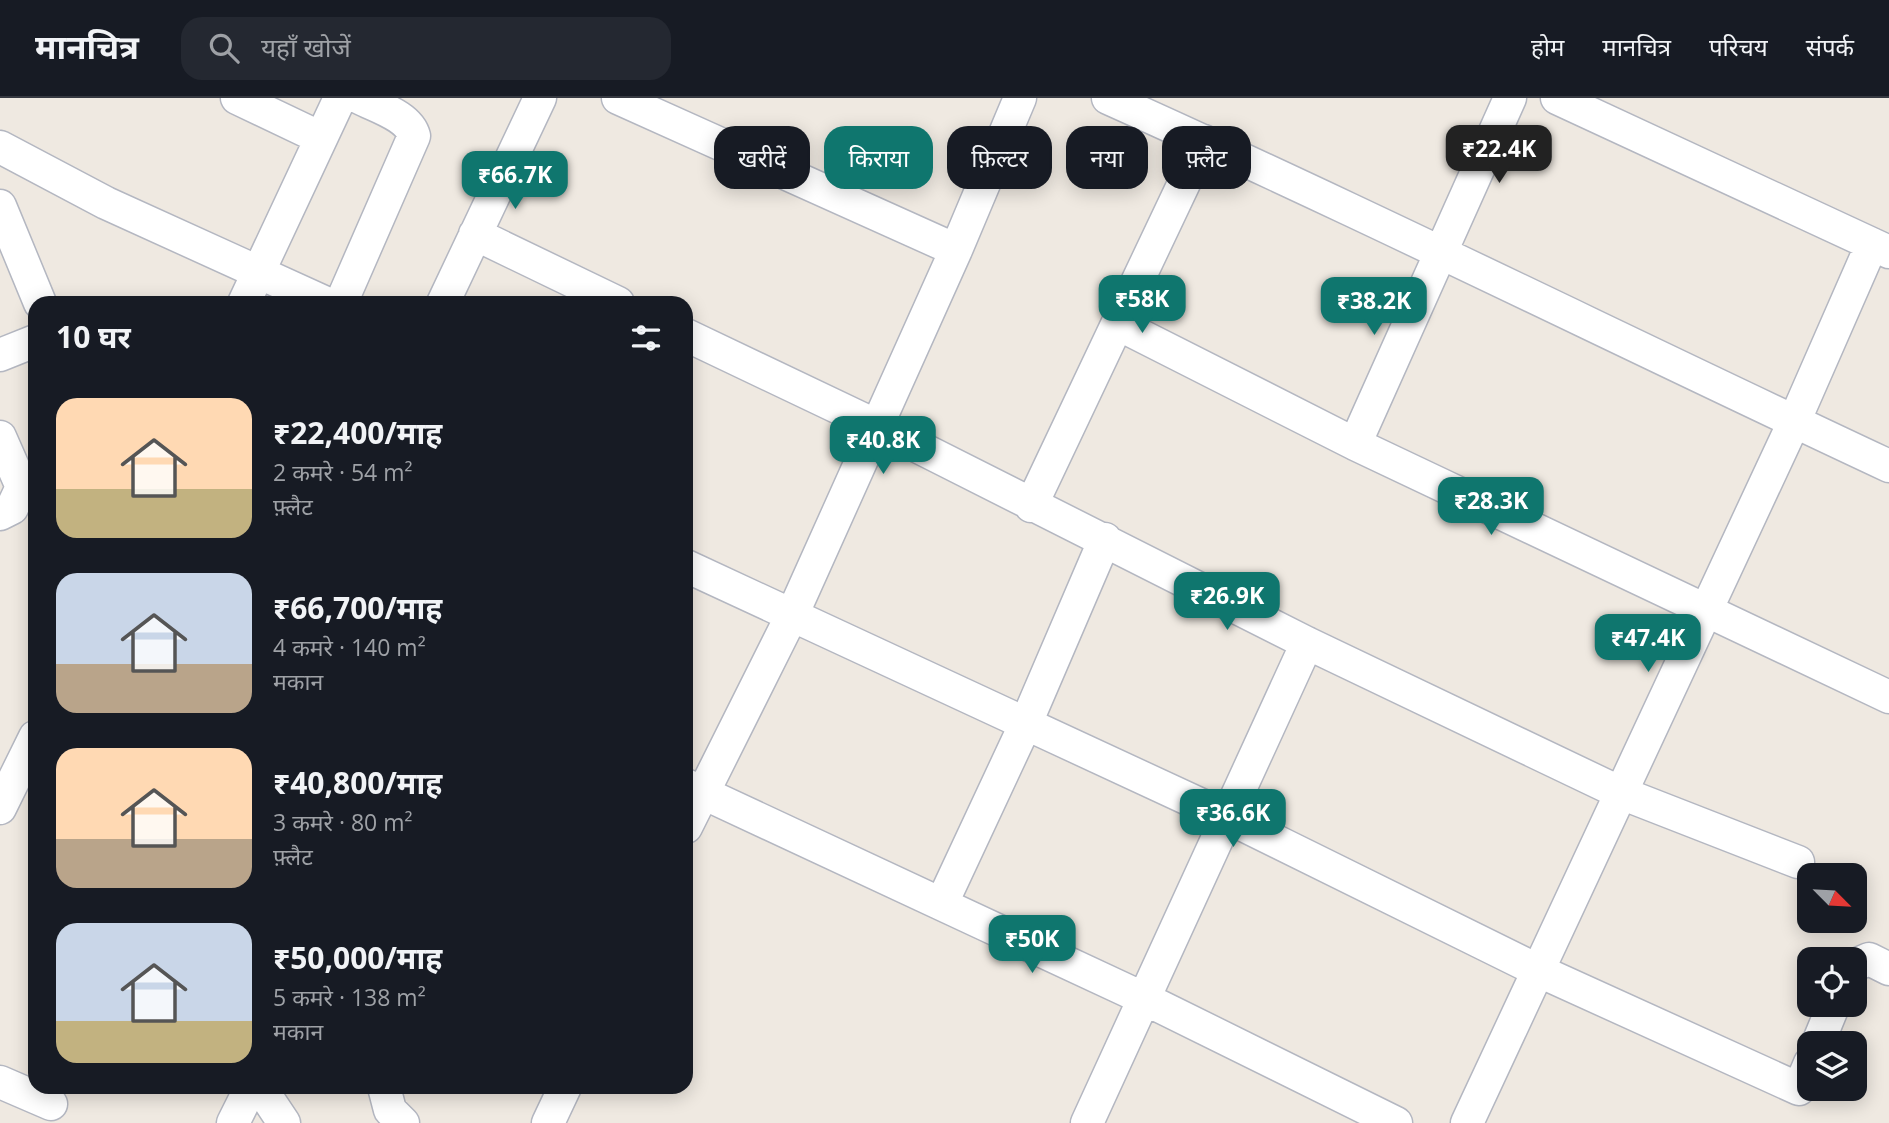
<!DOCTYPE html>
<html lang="hi">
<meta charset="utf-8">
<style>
:root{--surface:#171b24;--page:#242831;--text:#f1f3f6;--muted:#9ea1a6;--line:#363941;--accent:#0f766e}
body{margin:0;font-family:"Open Sans","Noto Sans Devanagari",sans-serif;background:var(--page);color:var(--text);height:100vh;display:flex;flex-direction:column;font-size:26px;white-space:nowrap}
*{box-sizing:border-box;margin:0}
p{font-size:23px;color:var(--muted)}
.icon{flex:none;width:38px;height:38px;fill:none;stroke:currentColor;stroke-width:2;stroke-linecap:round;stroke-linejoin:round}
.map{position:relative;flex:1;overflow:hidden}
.panel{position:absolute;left:28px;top:198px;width:665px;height:798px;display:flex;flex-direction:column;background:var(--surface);border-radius:21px;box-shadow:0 4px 18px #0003}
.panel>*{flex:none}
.guide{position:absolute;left:714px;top:28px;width:665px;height:63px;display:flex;gap:14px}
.needle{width:46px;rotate:114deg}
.fabs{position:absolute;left:1797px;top:765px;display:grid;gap:14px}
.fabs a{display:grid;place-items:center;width:70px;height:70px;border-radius:14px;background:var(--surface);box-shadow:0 4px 18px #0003;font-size:35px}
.price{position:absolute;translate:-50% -60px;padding:0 16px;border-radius:14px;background:var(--accent);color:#fff;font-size:23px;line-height:46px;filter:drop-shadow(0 2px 4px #0008)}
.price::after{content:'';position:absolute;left:50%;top:42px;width:21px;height:16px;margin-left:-10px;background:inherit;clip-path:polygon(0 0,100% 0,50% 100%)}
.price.active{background:#222;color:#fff}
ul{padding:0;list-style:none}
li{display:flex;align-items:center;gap:21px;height:175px;padding:0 28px}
li span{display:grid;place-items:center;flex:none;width:196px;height:140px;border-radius:21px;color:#555}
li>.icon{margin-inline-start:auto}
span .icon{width:84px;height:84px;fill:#fffc;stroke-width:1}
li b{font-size:30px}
h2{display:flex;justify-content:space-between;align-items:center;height:84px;padding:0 28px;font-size:30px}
.tag{padding:0 24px;border-radius:21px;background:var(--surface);box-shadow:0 4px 18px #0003;font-size:24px;line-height:63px}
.tag.active{background:var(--accent);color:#fff}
header{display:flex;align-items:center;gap:42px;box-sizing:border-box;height:98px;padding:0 35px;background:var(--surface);border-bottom:2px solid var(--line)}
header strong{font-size:33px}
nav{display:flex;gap:38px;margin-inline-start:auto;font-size:24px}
.search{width:490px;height:63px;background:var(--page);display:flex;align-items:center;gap:18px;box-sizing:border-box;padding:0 24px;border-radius:21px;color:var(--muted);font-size:26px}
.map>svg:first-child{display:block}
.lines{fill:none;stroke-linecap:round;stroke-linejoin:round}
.street-casing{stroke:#b4b7c1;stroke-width:35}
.street{stroke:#fff;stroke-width:32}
</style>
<header>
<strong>मानचित्र</strong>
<div class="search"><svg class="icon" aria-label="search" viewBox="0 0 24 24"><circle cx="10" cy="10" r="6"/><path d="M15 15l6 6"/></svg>यहाँ खोजें</div>
<nav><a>होम</a><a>मानचित्र</a><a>परिचय</a><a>संपर्क</a></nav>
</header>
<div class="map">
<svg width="1889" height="1025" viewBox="0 0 1889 1025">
<rect width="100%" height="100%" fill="#efe9e1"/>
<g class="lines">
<g class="street-casing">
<path id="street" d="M 237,0 L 321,40
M 618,0 L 956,152
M 1108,0 C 1371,118 1628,246 1889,368
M 1557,0 L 1889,154
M 0,49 L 106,105 L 326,205
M 0,108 L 40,205
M 475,136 L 618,205
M 244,205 L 340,0
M 341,205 L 414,38 C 409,18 377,9 360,0
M 443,205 L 540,0
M 1118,226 L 1355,346 L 1889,599
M 686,237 L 877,328 L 1307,545 L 1621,695 L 1798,764
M 0,257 L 35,243
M 0,339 L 22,389 L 12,410 L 0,416
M 1355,346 L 1510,0
M 1031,408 L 1204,43
M 686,468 L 1225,718 L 1537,872 L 1799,991 L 1810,965
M 686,687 L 1145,901 L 1396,1025
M 0,710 L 35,639
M 686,729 L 793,515 L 956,152 L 1020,0
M 942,805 L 1026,625 L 1105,441
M 1855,867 L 1869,861 L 1889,871
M 1818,945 L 1834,906
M 0,984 L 51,1006
M 260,989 L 284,1025
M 384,989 L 390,1012 L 403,1025
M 233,1025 L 251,989
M 548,1025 L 565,989
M 1087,1025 L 1307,545
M 1467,1025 L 1794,324 L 1872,146"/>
</g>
<use href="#street" class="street"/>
</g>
</svg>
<div class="fabs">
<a><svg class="needle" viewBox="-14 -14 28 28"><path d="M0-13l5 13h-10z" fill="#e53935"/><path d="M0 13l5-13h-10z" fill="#9ea1a6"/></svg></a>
<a><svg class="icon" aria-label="locate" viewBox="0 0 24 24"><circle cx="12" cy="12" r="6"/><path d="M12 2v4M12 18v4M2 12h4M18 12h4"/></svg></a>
<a><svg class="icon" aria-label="layers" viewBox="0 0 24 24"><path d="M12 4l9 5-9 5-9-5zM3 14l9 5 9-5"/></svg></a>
</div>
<b class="price active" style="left:1499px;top:87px">₹22.4K</b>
<b class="price" style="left:515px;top:113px">₹66.7K</b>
<b class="price" style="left:1142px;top:237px">₹58K</b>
<b class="price" style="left:1374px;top:239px">₹38.2K</b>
<b class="price" style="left:883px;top:378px">₹40.8K</b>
<b class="price" style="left:1491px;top:439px">₹28.3K</b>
<b class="price" style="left:1227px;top:534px">₹26.9K</b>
<b class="price" style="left:1648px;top:576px">₹47.4K</b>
<b class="price" style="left:1233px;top:751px">₹36.6K</b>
<b class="price" style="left:1032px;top:877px">₹50K</b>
<div class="guide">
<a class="tag">खरीदें</a>
<a class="tag active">किराया</a>
<a class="tag">फ़िल्टर</a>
<a class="tag">नया</a>
<a class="tag">फ़्लैट</a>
</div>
<section class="panel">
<h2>10 घर<svg class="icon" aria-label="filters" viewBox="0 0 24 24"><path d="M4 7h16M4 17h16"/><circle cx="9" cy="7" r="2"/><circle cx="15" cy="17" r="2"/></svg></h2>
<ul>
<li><span style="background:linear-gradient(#ffd9b3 65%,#c2b280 0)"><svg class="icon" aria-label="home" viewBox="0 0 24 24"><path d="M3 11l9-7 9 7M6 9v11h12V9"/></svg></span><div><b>₹22,400/माह</b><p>2 कमरे · 54 m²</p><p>फ़्लैट</p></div></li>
<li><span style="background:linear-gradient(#c9d6e8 65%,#b9a48a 0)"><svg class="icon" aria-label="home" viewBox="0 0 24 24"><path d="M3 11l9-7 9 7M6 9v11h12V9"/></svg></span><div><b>₹66,700/माह</b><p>4 कमरे · 140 m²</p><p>मकान</p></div></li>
<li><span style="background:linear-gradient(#ffd9b3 65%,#b9a48a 0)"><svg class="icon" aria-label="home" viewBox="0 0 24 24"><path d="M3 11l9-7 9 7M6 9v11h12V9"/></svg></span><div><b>₹40,800/माह</b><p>3 कमरे · 80 m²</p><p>फ़्लैट</p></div></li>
<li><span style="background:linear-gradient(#c9d6e8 70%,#c2b280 0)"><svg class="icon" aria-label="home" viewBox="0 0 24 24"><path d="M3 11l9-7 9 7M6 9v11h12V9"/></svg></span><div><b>₹50,000/माह</b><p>5 कमरे · 138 m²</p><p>मकान</p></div></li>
</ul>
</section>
</div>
